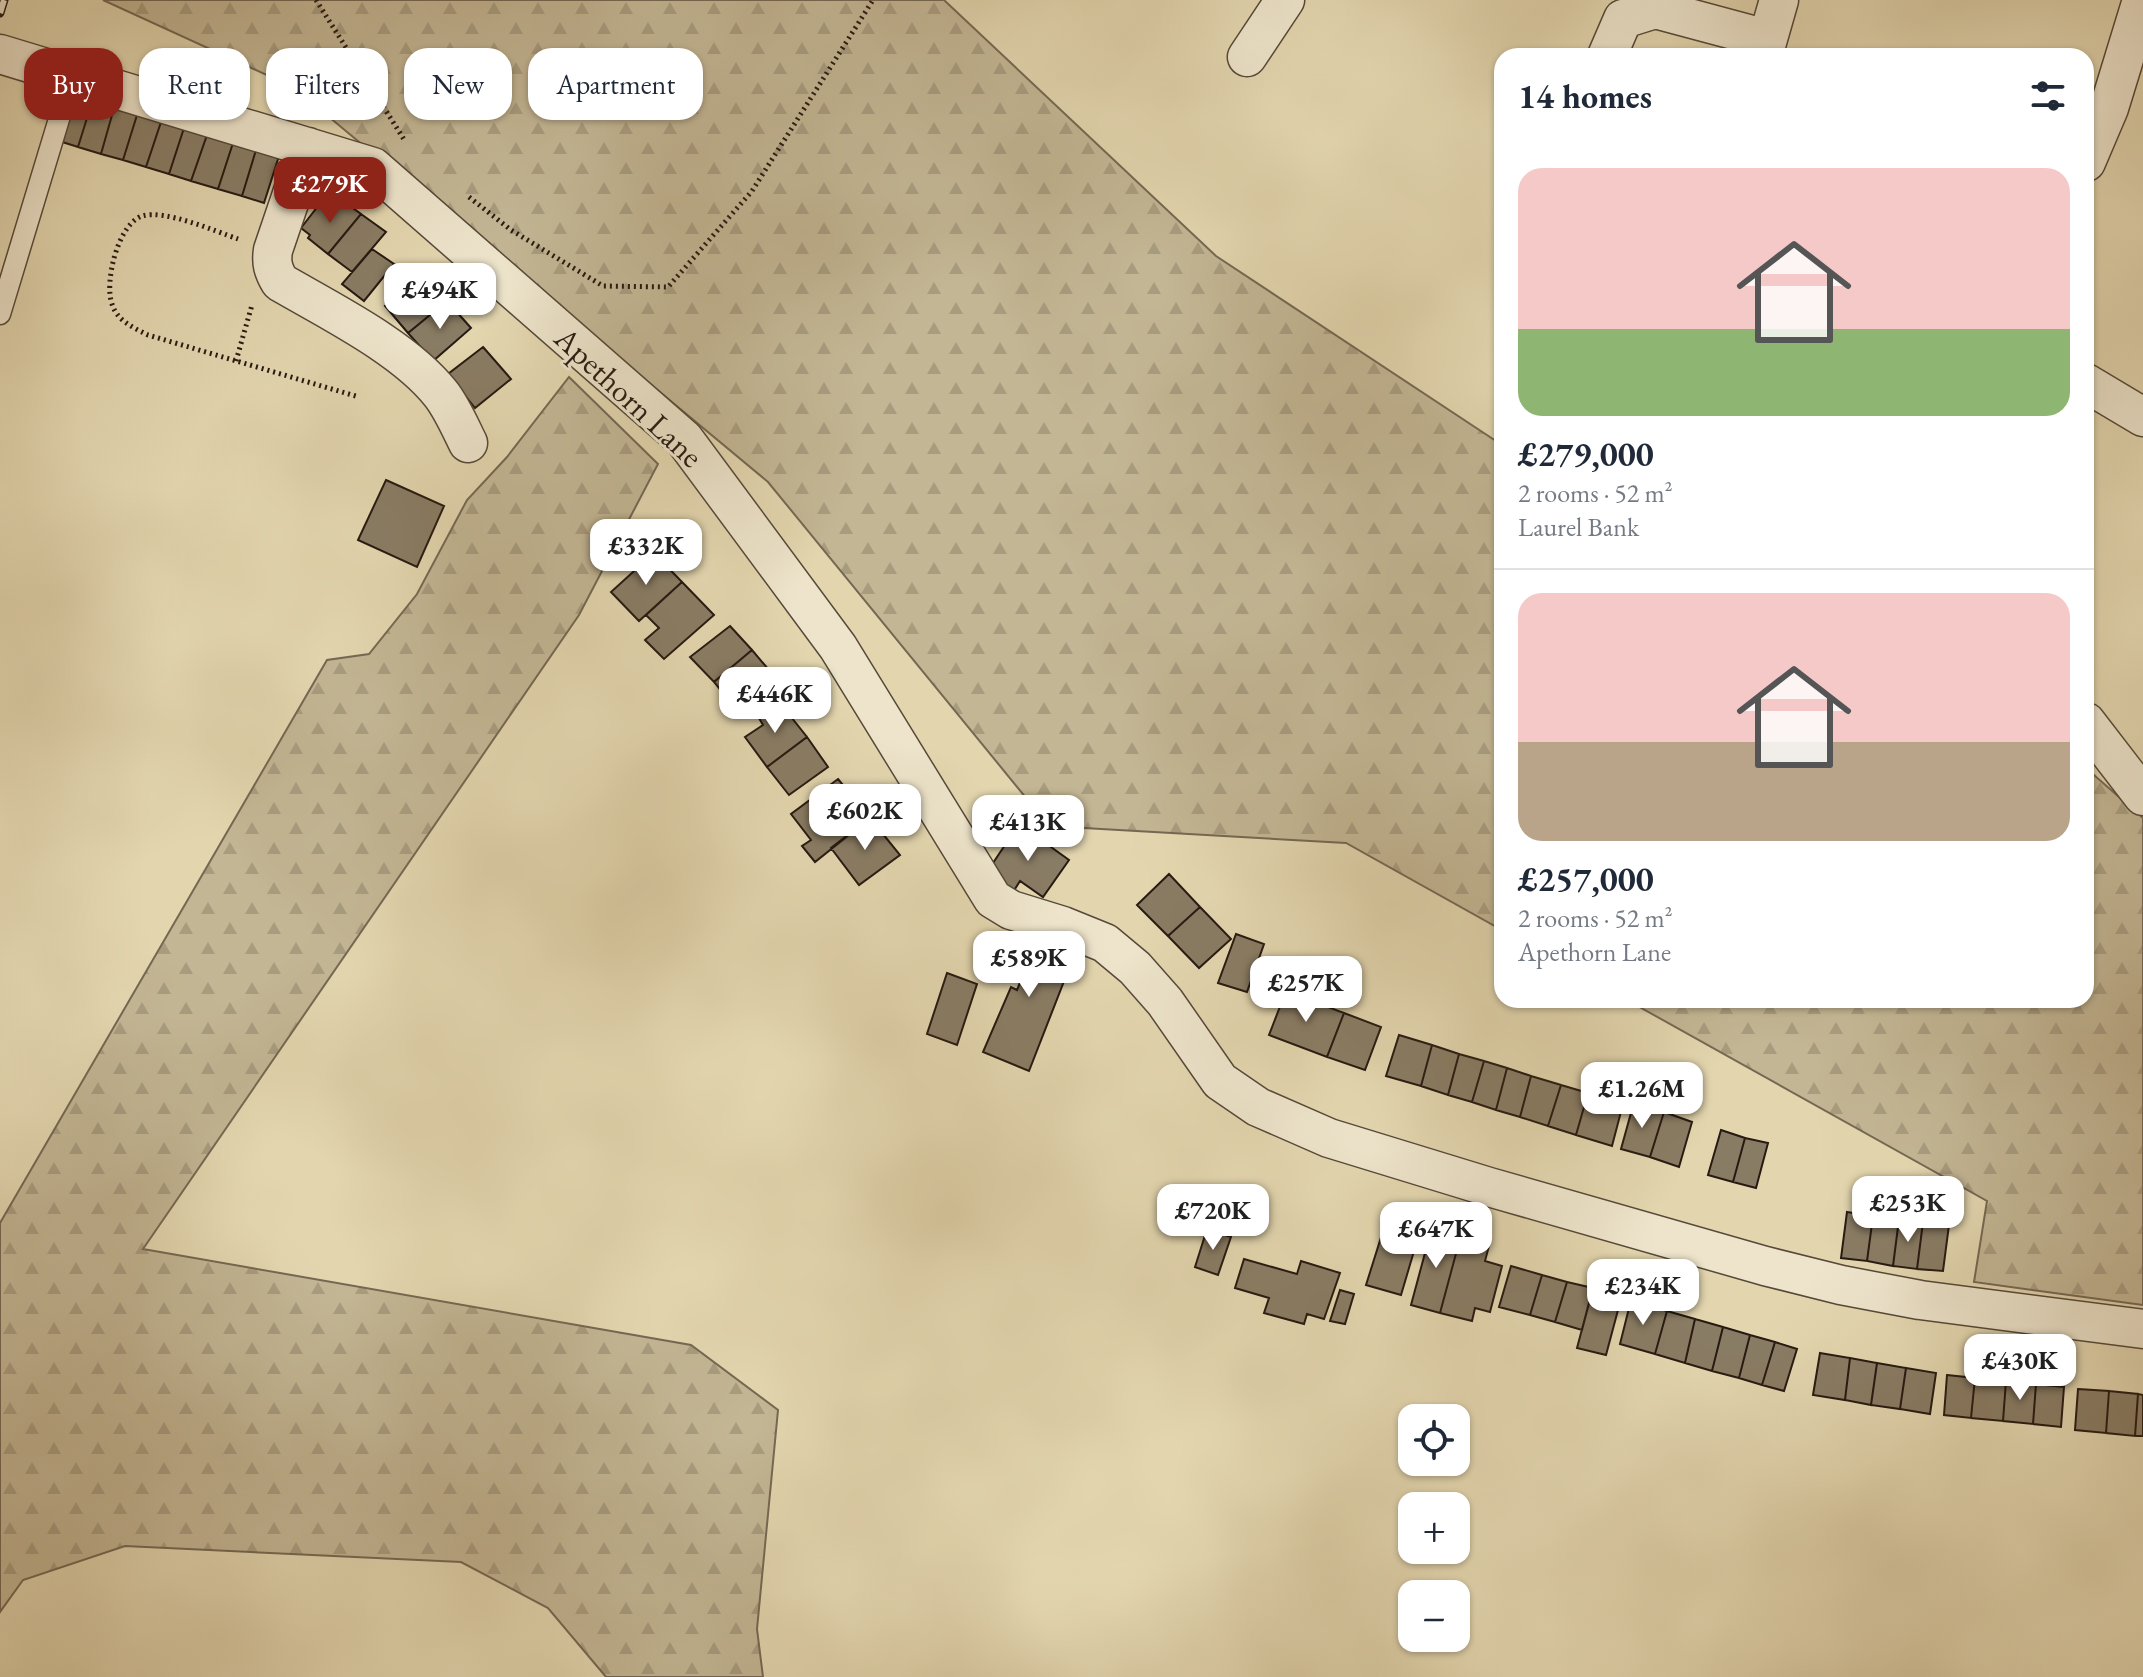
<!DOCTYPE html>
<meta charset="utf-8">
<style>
:root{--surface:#fff;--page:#f6f6f7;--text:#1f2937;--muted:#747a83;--line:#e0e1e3;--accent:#8f2418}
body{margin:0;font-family:"EB Garamond",serif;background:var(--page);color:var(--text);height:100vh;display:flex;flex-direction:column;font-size:30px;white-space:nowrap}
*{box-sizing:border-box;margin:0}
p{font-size:26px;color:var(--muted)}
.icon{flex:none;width:44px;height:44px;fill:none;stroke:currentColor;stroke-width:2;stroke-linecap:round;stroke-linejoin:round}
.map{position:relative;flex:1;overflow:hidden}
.panel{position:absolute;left:1494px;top:48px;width:600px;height:960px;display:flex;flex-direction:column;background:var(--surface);border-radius:24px;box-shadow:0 2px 6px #0004}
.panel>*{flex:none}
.banner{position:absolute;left:24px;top:48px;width:760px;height:72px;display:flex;gap:16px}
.fabs{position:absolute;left:1398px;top:1404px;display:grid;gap:16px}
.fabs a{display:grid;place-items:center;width:72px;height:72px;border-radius:16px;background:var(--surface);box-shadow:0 2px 6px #0004;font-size:40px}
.price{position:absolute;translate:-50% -68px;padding:0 18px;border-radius:16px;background:#fff;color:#222;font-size:26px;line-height:52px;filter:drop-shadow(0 2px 4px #0008)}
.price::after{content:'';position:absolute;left:50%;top:48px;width:24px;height:18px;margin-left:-12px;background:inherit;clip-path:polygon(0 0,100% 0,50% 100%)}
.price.selected{background:var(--accent);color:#fff}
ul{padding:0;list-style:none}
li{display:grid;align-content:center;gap:16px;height:424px;padding:0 24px}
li+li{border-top:2px solid var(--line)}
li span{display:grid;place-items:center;height:248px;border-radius:24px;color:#555}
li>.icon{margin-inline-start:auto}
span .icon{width:144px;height:144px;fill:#fffc;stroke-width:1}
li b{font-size:34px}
h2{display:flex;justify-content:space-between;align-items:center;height:96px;padding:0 24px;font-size:34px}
.tag{padding:0 28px;border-radius:24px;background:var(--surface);box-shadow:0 2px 6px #0004;font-size:28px;line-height:72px}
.tag.selected{background:var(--accent);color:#fff}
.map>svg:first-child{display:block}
.forest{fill:url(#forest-firs);stroke:#756853;stroke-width:2}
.building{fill:#897c64;stroke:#271a12;stroke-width:2}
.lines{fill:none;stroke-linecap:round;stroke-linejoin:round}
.service-casing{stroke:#564939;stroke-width:23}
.minor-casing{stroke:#564939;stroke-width:41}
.path{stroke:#271a12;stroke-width:5;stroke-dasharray:2 4;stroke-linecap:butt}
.service{stroke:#ede4cb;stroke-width:20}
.minor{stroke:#ede4cb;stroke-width:38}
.rail-casing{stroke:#271a12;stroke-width:9}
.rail{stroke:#ede4cb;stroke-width:6;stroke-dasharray:18;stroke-linecap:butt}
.labels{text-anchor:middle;stroke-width:6;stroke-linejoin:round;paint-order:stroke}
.street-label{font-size:32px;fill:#271a12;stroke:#ede4cb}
</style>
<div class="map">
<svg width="2143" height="1677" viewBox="0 0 2143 1677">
<defs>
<pattern id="forest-firs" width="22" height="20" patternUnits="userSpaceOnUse" patternTransform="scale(2)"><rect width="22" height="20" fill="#c3b694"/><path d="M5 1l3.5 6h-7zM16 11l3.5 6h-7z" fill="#a89c7f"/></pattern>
</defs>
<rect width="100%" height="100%" fill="#e3d6af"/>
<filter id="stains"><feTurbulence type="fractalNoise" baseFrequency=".0025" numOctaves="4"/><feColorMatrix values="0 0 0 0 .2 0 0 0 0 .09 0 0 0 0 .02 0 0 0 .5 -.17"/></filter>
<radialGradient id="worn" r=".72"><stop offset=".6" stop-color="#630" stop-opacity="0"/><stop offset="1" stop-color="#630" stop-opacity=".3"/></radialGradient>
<path class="forest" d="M 103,0 L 944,0 L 1216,256 L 1502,445 L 1502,930 L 1346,843 L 1049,826 L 768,482 L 293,87 Z
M 569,377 L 658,464 L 579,615 L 143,1249 L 691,1345 L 778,1410 L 757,1629 L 763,1677 L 606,1677 L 548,1608 L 461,1562 L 125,1546 L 23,1580 L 0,1612 L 0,1223 L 327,660 L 369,654 L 417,594 L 467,500 L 507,457 Z
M 2086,768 L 2143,818 L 2143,1305 L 1974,1282 L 1987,1201 L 1627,1000 L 2086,1000 Z"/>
<path class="building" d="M 71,96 L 92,102 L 78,147 L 56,140 Z
M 92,102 L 114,108 L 101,154 L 78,147 Z
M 114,108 L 137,115 L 123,160 L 101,154 Z
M 137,115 L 161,122 L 146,167 L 123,160 Z
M 161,122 L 184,128 L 169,174 L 146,167 Z
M 184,128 L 207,135 L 191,181 L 169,174 Z
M 207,135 L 233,143 L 218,189 L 191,181 Z
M 233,143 L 256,150 L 242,196 L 218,189 Z
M 256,150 L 279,156 L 264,203 L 242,196 Z
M 339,198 L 361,214 L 328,254 L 308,238 L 310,235 L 301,228 L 318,206 L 328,213 Z
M 361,214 L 386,232 L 352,272 L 328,254 Z
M 372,249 L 394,264 L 364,301 L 342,284 Z
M 424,275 L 447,301 L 408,333 L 385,306 Z
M 447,301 L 471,328 L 433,361 L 408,333 Z
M 483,347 L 511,379 L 475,408 L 448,374 Z
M 386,480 L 444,506 L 417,567 L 358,540 Z
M 654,553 L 682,582 L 639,621 L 611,592 Z
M 682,582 L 714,615 L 664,659 L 645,640 L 659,628 L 646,615 Z
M 730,626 L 752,650 L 714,682 L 690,657 Z
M 752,650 L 774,676 L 736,709 L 714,682 Z
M 780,703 L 807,737 L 767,767 L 745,737 L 763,725 L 759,718 Z
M 807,737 L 828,767 L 789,795 L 767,767 Z
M 838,779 L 870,818 L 815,862 L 802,846 L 811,840 L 791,814 Z
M 870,818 L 900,855 L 859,885 L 831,848 Z
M 1019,824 L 1069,860 L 1043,897 L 1020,881 L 1013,892 L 987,872 Z
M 1169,874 L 1200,907 L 1168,936 L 1137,905 Z
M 1200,907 L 1231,939 L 1199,968 L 1168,936 Z
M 1016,929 L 1075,953 L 1029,1071 L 983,1052 L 1011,987 L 1017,990 L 1026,967 L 1004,958 Z
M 1236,934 L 1264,944 L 1247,992 L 1218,983 Z
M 947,973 L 977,984 L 957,1045 L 927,1034 Z
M 1286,991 L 1344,1013 L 1327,1057 L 1269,1035 Z
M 1344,1013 L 1381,1027 L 1365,1070 L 1327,1057 Z
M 1399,1035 L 1432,1045 L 1421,1086 L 1386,1076 Z
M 1432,1045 L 1459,1054 L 1448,1095 L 1421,1086 Z
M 1459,1054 L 1484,1061 L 1472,1102 L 1448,1095 Z
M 1484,1061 L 1507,1068 L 1496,1110 L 1472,1102 Z
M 1507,1068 L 1531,1076 L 1520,1117 L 1496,1110 Z
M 1531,1076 L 1561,1085 L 1548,1126 L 1520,1117 Z
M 1561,1085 L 1588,1093 L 1576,1135 L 1548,1126 Z
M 1588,1093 L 1623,1104 L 1612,1146 L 1576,1135 Z
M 1634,1102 L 1664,1112 L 1650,1157 L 1621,1149 Z
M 1664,1112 L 1692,1122 L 1679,1167 L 1650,1157 Z
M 1721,1130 L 1745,1138 L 1733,1182 L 1708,1175 Z
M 1745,1138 L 1768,1143 L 1756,1188 L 1733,1182 Z
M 1847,1212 L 1873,1216 L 1867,1261 L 1841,1258 Z
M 1873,1216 L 1899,1219 L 1893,1266 L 1867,1261 Z
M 1899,1219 L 1923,1222 L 1917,1269 L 1893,1266 Z
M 1923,1222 L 1949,1225 L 1943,1271 L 1917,1269 Z
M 1432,1227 L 1461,1235 L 1440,1313 L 1411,1305 Z
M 1207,1229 L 1231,1237 L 1218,1275 L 1195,1267 Z
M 1383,1231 L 1417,1241 L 1401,1295 L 1366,1285 Z
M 1461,1235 L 1490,1242 L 1485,1261 L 1502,1266 L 1490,1312 L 1475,1308 L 1472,1321 L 1440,1313 Z
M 1244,1259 L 1297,1274 L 1301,1261 L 1340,1273 L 1324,1319 L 1307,1314 L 1304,1324 L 1264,1313 L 1269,1298 L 1235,1288 Z
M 1511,1266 L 1542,1275 L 1530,1315 L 1499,1307 Z
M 1542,1275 L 1567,1282 L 1555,1322 L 1530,1315 Z
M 1567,1282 L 1593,1288 L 1582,1330 L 1555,1322 Z
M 1593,1288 L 1622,1295 L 1606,1355 L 1577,1348 Z
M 1340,1290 L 1354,1294 L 1345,1324 L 1330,1321 Z
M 1631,1300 L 1667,1311 L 1655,1354 L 1620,1344 Z
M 1667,1311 L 1695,1319 L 1685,1363 L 1655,1354 Z
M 1695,1319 L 1723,1327 L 1712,1371 L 1685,1363 Z
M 1723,1327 L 1750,1335 L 1739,1378 L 1712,1371 Z
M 1750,1335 L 1775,1342 L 1762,1385 L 1739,1378 Z
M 1775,1342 L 1797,1349 L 1784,1391 L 1762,1385 Z
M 1820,1353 L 1850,1358 L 1845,1400 L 1813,1395 Z
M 1850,1358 L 1877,1363 L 1871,1405 L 1845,1400 Z
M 1877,1363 L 1906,1368 L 1900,1409 L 1871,1405 Z
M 1906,1368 L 1936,1373 L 1930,1414 L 1900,1409 Z
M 1947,1375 L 1975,1378 L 1971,1418 L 1944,1415 Z
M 1975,1378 L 2006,1381 L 2003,1421 L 1971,1418 Z
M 2006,1381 L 2036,1384 L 2033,1424 L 2003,1421 Z
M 2036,1384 L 2064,1387 L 2061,1427 L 2033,1424 Z
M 2078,1389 L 2109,1391 L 2106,1433 L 2075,1430 Z
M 2109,1391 L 2138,1394 L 2135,1436 L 2106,1433 Z
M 2138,1394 L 2143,1395 L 2143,1436 L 2135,1436 Z"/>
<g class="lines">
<g class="service-casing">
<path id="service" d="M 0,314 L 72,76"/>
</g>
<g class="minor-casing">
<path id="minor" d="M 0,54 L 373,167 L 684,439 L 838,647 L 993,899 L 1011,910 L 1063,926 L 1105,943 L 1135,968 L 1165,1002 L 1220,1081 L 1258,1107 L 1329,1138 L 1489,1187 L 1765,1266 L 1841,1285 L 1920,1300 L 2143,1329
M 1607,56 L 1623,19 L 1655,9 L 1767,39
M 1763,56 L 1779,0
M 1247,57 L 1285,0
M 308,147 L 273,250 C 271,263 273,270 280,282 C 330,311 405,348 441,394 C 452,408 460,427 468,443
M 2086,162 L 2109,108 L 2142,0
M 2086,383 L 2143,417
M 2086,722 L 2143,796"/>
</g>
<path class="path" d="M 316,0 L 405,141
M 469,197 L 511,230 L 603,286 L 668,287 L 752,191 L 873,0
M 238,239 C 215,231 164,209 142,216 C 118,224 104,282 112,304 C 117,321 134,328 148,335 L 359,397
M 236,361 L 252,305"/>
<use href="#service" class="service"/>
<use href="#minor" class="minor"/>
<g class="rail-casing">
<path id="rail" d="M 0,13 L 4,0"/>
</g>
<use href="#rail" class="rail"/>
</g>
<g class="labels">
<g class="street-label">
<text transform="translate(629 397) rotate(43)" y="11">Apethorn Lane</text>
</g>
</g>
<rect width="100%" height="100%" filter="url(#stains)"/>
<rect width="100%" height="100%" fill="url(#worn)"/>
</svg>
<div class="fabs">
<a><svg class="icon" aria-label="locate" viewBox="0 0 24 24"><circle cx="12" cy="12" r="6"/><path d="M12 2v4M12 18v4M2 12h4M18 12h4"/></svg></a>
<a>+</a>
<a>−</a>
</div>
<b class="price selected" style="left:330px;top:225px">£279K</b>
<b class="price" style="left:440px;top:331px">£494K</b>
<b class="price" style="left:646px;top:587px">£332K</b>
<b class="price" style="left:775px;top:735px">£446K</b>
<b class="price" style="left:865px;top:852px">£602K</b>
<b class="price" style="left:1028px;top:863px">£413K</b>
<b class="price" style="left:1029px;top:999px">£589K</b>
<b class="price" style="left:1306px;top:1024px">£257K</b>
<b class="price" style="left:1642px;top:1130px">£1.26M</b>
<b class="price" style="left:1908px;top:1244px">£253K</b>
<b class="price" style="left:1213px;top:1252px">£720K</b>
<b class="price" style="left:1436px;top:1270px">£647K</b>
<b class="price" style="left:1643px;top:1327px">£234K</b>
<b class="price" style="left:2020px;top:1402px">£430K</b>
<div class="banner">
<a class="tag selected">Buy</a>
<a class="tag">Rent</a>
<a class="tag">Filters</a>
<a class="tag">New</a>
<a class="tag">Apartment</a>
</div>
<section class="panel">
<h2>14 homes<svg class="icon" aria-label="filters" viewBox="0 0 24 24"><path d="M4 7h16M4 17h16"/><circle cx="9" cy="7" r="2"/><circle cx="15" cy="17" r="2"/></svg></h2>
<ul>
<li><span style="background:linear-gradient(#f6c9c9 65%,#8fb573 0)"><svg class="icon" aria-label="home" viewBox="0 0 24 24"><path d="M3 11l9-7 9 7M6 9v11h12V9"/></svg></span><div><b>£279,000</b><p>2 rooms · 52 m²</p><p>Laurel Bank</p></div></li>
<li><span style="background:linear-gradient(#f6c9c9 60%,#b9a48a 0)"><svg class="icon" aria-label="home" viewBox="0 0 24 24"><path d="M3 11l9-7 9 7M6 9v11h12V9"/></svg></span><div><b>£257,000</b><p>2 rooms · 52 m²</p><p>Apethorn Lane</p></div></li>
</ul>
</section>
</div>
